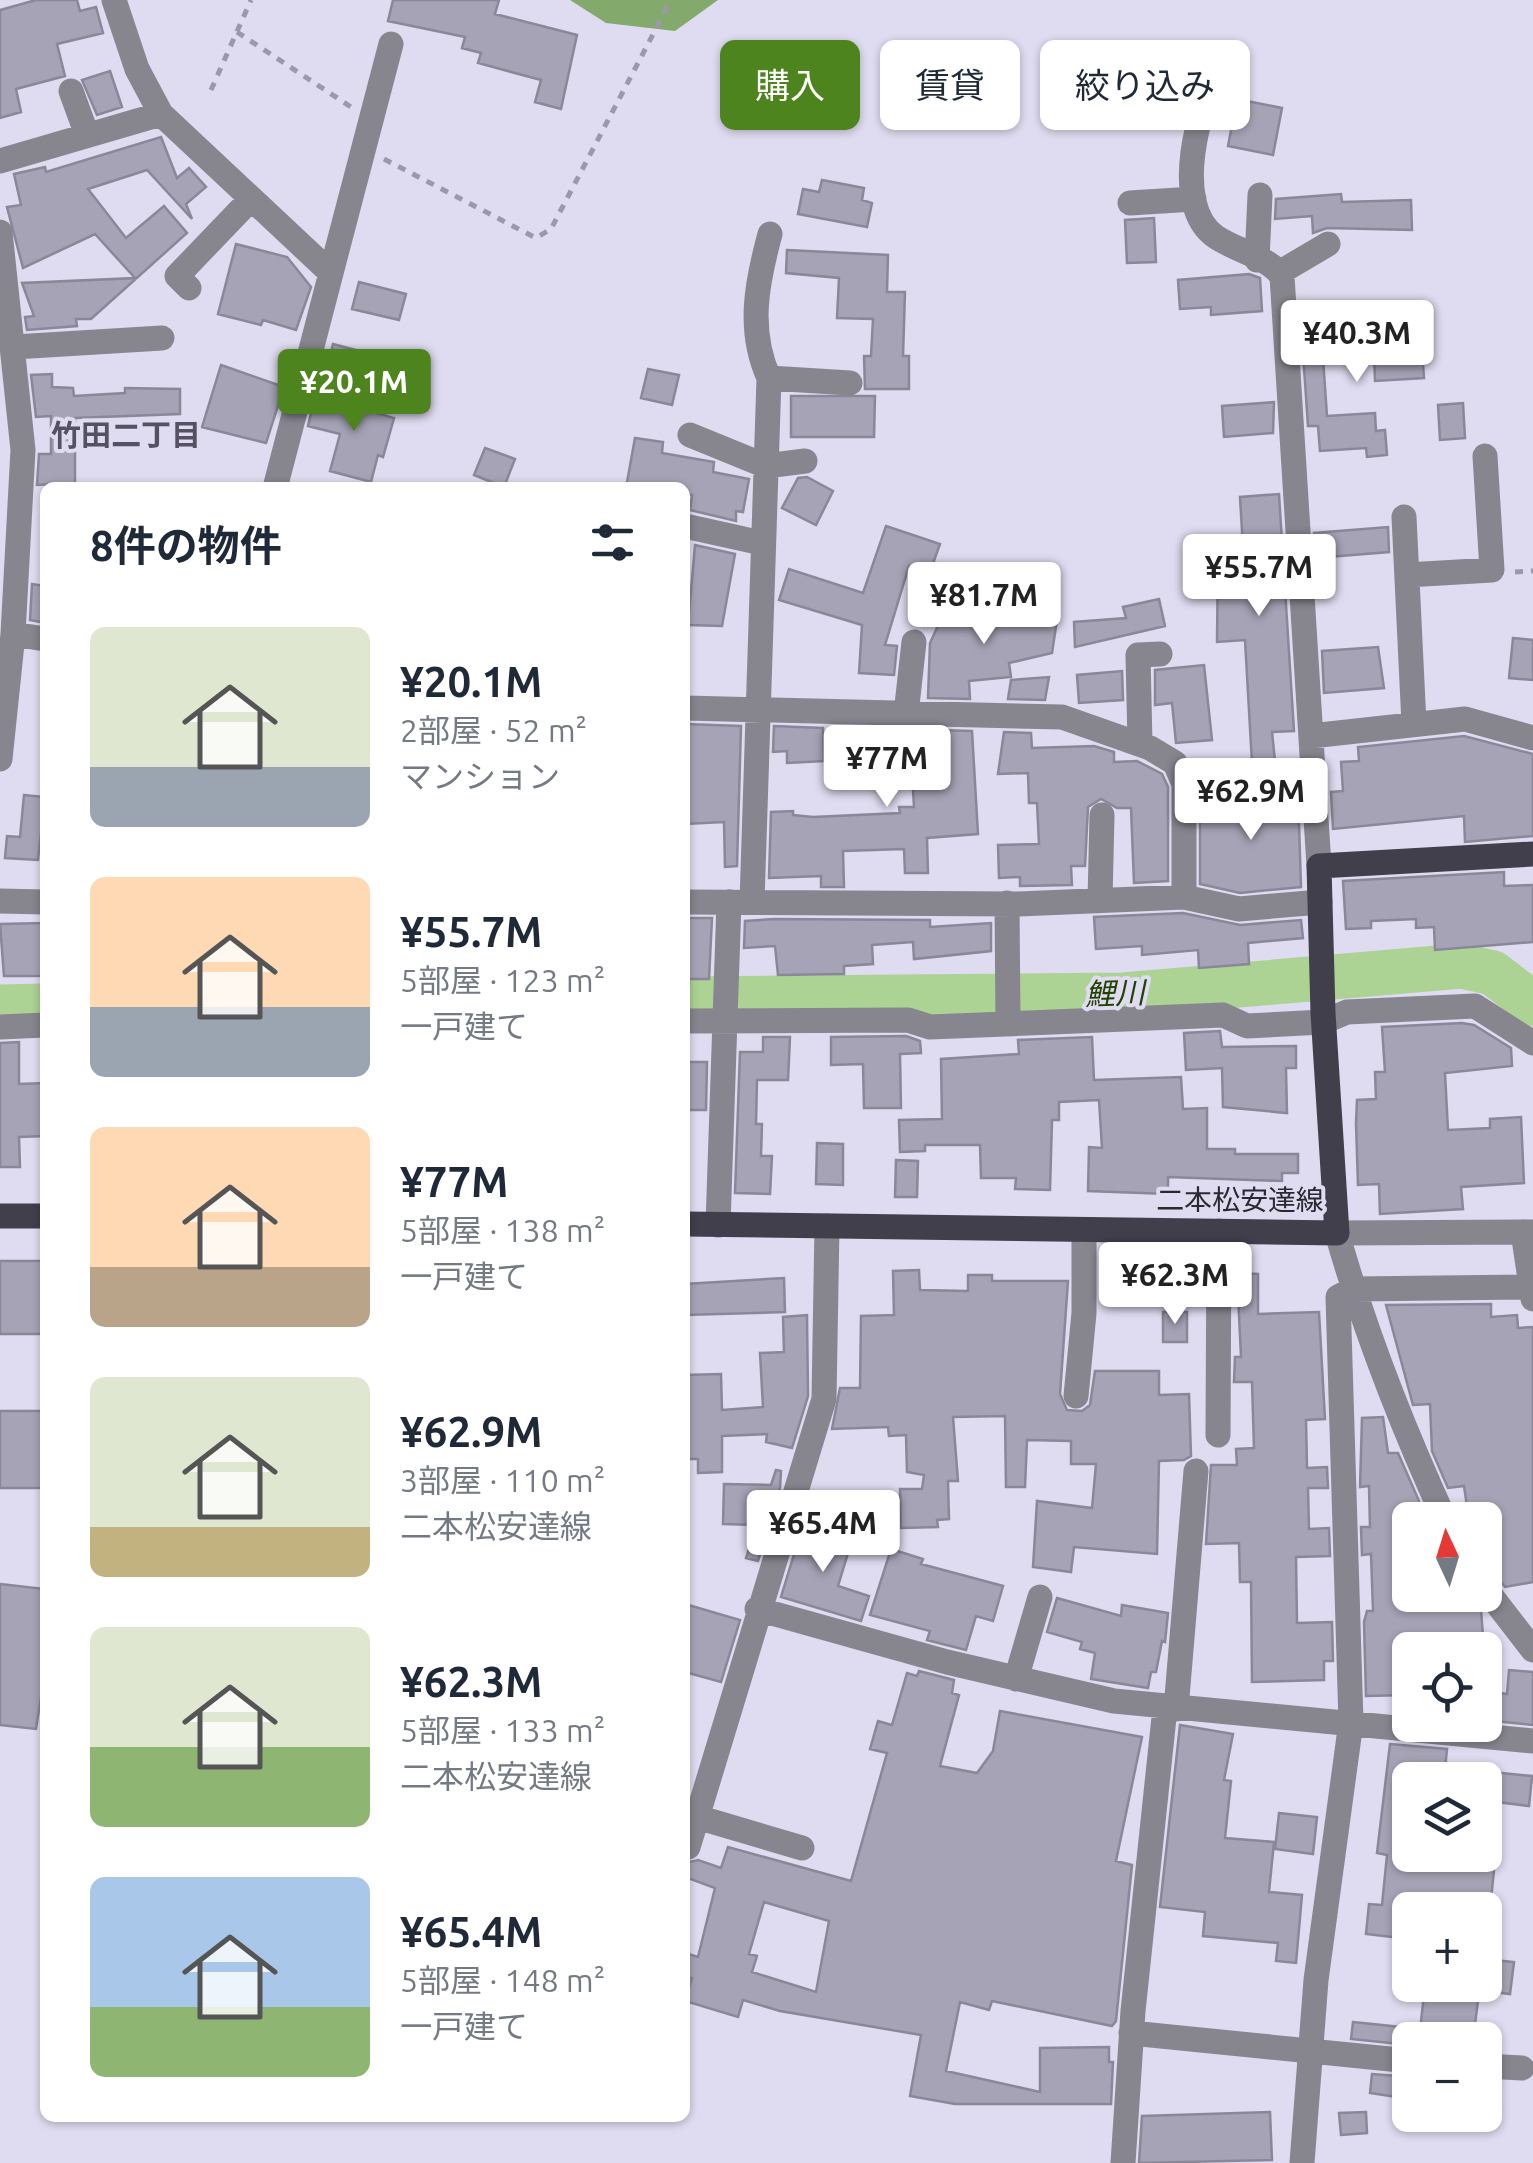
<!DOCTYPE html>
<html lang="ja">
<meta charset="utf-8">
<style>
:root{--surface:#fff;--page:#f2f2f3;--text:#1f2937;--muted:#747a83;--accent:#4e841d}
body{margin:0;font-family:Ubuntu,"Noto Sans JP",sans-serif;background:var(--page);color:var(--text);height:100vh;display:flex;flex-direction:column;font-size:38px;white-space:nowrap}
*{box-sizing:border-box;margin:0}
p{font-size:32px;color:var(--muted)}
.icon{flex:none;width:55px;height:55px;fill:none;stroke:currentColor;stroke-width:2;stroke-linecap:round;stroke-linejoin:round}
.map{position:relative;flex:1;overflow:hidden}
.details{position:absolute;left:40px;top:482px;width:650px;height:1640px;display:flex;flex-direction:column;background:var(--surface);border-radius:15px;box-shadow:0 2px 8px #0004}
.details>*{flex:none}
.guide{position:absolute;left:720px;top:40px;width:662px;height:90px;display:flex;gap:20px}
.needle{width:65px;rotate:356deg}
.controls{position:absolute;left:1392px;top:1502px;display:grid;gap:20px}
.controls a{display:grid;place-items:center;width:110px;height:110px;border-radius:15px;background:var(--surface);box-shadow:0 2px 8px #0004;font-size:50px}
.price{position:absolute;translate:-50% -85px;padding:0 22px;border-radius:10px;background:#fff;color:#222;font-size:32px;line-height:65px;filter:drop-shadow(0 2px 5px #0008)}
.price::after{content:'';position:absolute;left:50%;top:60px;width:30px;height:22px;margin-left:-15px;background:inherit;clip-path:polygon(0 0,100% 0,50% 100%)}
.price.selected{background:var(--accent);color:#fff}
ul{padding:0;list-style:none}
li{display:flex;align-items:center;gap:30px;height:250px;padding:0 50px}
li span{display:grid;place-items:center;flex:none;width:280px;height:200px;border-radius:15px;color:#555}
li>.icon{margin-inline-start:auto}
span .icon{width:120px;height:120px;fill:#fffc;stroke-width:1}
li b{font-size:42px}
h2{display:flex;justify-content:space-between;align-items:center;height:120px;padding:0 50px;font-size:42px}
.tag{padding:0 35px;border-radius:15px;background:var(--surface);box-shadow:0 2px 8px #0004;font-size:35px;line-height:90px}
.tag.selected{background:var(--accent);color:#fff}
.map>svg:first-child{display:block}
.forest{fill:#84a96d}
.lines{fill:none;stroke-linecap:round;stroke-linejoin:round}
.river{stroke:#acd294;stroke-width:45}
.building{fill:#a6a3b6;stroke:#8a8799;stroke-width:2.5;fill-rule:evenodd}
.path{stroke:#9c98a9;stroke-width:5;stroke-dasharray:8 8;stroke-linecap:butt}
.minor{stroke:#87858e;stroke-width:25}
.major{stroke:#413f4c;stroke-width:25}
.labels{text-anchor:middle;stroke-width:8;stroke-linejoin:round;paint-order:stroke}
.street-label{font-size:28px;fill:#2a2830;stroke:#dfdbf0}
.neighbourhood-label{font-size:30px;font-weight:bold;fill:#555163;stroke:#dfdbf0}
.water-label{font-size:30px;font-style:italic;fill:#224300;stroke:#dfdbf0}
</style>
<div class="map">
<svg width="1533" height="2163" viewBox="0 0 1533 2163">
<rect width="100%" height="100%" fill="#dfdbf0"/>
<path class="forest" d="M 570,0 L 718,0 L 675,31 L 606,23 Z"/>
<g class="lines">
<path class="river" d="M 685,999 L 1123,995 L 1462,966 L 1493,973 L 1533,1004
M 0,1007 L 45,1006"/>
</g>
<path class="building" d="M 36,0 L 77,0 L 80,11 L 96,7 L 103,33 L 57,44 L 65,76 L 16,89 L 21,112 L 0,118 L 0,10 Z
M 393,0 L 499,0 L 495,14 L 577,35 L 561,109 L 535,102 L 541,80 L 478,63 L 481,53 L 462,48 L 465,37 L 388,21 Z
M 110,71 L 122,107 L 97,115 L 82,80 Z
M 1237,99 L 1282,108 L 1273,155 L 1228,146 Z
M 161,137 L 177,178 L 189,168 L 206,187 L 186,204 L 192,219 L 147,170 L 88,189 L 126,238 L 164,206 L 187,233 L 91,319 L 76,319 L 77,326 L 27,330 L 25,317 L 34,316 L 22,283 L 135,278 L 95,234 L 23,268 L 7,207 L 21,205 L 14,174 L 45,167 L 46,172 Z
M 822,180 L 864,188 L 862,200 L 872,203 L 867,227 L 798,214 L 803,189 L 819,192 Z
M 1341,194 L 1342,202 L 1411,200 L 1412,230 L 1327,228 L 1313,233 L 1312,216 L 1275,219 L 1276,199 Z
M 1154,218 L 1156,262 L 1127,263 L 1125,220 Z
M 236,244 L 287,257 L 311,287 L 296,330 L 263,320 L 261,325 L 218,314 Z
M 787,250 L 888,255 L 887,292 L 905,292 L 903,356 L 909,356 L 909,389 L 865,389 L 864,356 L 871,356 L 873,319 L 837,318 L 839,278 L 786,273 Z
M 1249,274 L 1260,278 L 1262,311 L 1211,315 L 1211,307 L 1180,309 L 1178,280 Z
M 359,282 L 406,294 L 399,320 L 352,309 Z
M 1421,333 L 1424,378 L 1375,381 L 1374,355 L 1323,358 L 1327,416 L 1375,413 L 1376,431 L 1385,430 L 1387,455 L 1367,457 L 1366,448 L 1320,451 L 1318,426 L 1308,426 L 1302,338 Z
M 333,344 L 363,352 L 358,372 L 328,364 Z
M 221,365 L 284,387 L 266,443 L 202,427 Z
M 648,369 L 679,375 L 672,405 L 641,398 Z
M 52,374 L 52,387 L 73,388 L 74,396 L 125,393 L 125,388 L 180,389 L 180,414 L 75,418 L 75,483 L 37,485 L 39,454 L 51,454 L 51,416 L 36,417 L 31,375 Z
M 354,383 L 372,388 L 366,410 L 394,418 L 383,457 L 378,455 L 371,482 L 330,471 L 340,434 L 308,426 L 314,401 L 347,410 Z
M 791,396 L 875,396 L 874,437 L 791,437 Z
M 1274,402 L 1273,433 L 1224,437 L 1222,406 Z
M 1463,403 L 1465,438 L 1440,440 L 1438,405 Z
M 635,438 L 663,442 L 662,453 L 714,462 L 713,472 L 749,479 L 743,512 L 736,511 L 736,521 L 690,510 L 692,495 L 685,494 L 685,488 L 626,488 Z
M 485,448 L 515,459 L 504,487 L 474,475 Z
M 807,477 L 833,491 L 816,525 L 782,508 L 798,478 Z
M 1279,494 L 1294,731 L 1272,732 L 1275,761 L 1252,763 L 1245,640 L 1217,642 L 1218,550 L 1243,548 L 1240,497 Z
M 886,526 L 940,544 L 930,572 L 909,566 L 885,645 L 897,646 L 894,675 L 859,673 L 862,625 L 779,600 L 789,569 L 863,593 Z
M 1388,527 L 1389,552 L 1316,558 L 1314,533 Z
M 695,545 L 735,554 L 722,626 L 688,625 Z
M 32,584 L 45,586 L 45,623 L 30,620 Z
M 1009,598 L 1057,620 L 1052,653 L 1009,663 L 1011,677 L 969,681 L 970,699 L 928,698 L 930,643 L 948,604 L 996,626 Z
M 1159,599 L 1165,626 L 1075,647 L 1074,622 L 1126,618 L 1123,607 Z
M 1513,638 L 1533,640 L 1533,680 L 1509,678 Z
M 1378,647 L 1384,688 L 1324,693 L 1322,651 Z
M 1204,665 L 1212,740 L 1176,743 L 1172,703 L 1155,705 L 1155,670 Z
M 1122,671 L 1123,700 L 1079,703 L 1077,675 Z
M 1049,677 L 1045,700 L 1008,699 L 1011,680 Z
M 685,724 L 741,726 L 737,866 L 725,867 L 724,822 L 685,824 Z
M 774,726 L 823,728 L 824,761 L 787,763 L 787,751 L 773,752 Z
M 860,728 L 972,731 L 978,834 L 927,838 L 928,873 L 905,873 L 904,849 L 843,851 L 844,887 L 821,887 L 821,876 L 769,878 L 771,812 L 793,811 L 793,815 L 813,817 L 900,813 L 899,807 L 914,807 L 911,756 L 862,758 Z
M 1004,732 L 1031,733 L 1032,748 L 1094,746 L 1114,752 L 1114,762 L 1137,761 L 1162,774 L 1168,787 L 1168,881 L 1134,883 L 1131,808 L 1117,808 L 1101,799 L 1088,807 L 1085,866 L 1071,866 L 1072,885 L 1020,886 L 1020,877 L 999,878 L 998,845 L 1039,844 L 1037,803 L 1029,803 L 1028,773 L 998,774 Z
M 1464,736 L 1533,754 L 1533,836 L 1465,842 L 1464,816 L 1333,829 L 1331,792 L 1343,791 L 1341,762 L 1359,761 L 1358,747 Z
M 1298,792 L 1301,887 L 1240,893 L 1200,884 L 1200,799 Z
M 24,795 L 45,797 L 38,860 L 5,858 L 7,836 L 20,837 Z
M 1504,872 L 1504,886 L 1533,885 L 1533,942 L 1435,950 L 1434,927 L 1416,928 L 1416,919 L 1371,921 L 1371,928 L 1346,929 L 1343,881 Z
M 1183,913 L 1240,925 L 1301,920 L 1303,938 L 1248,943 L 1249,964 L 1199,968 L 1198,950 L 1142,955 L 1142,946 L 1096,949 L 1094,917 Z
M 685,918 L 712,918 L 709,979 L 685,979 Z
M 774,919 L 930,920 L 930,927 L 991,923 L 991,951 L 914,959 L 913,942 L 872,945 L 873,964 L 844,966 L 844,974 L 778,975 L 775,946 L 744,948 L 745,921 Z
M 45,923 L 45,976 L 4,976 L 0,924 Z
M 1462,1023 L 1474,1025 L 1511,1048 L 1512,1066 L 1445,1073 L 1448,1130 L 1490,1128 L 1490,1119 L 1521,1117 L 1524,1183 L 1461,1187 L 1463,1209 L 1380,1214 L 1379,1184 L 1358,1185 L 1356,1123 L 1357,1100 L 1376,1099 L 1375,1072 L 1385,1072 L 1382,1027 Z
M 1220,1031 L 1222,1047 L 1296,1046 L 1296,1068 L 1286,1068 L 1287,1113 L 1223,1107 L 1222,1068 L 1186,1070 L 1184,1033 Z
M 906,1036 L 920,1041 L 921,1053 L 900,1054 L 901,1108 L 864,1108 L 863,1064 L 831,1065 L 831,1037 Z
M 763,1037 L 790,1037 L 788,1080 L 757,1080 L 756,1124 L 762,1124 L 761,1156 L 772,1156 L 770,1194 L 735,1193 L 740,1052 L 763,1052 Z
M 1092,1037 L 1094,1080 L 1181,1077 L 1183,1109 L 1207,1108 L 1207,1149 L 1235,1149 L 1235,1154 L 1298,1154 L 1298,1173 L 1282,1173 L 1282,1181 L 1168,1177 L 1168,1194 L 1088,1191 L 1089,1147 L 1102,1148 L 1099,1100 L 1059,1102 L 1059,1120 L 1052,1120 L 1050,1190 L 1015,1189 L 1016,1178 L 981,1178 L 980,1145 L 925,1145 L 925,1151 L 900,1152 L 899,1120 L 942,1119 L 941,1059 L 1019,1054 L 1018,1040 Z
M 19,1042 L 19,1084 L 45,1083 L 45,1136 L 19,1137 L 20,1167 L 0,1167 L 0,1043 Z
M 685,1062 L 707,1062 L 706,1110 L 685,1110 Z
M 817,1143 L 843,1144 L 843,1185 L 816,1184 Z
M 896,1160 L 918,1161 L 917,1197 L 895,1197 Z
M 0,1261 L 45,1261 L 45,1334 L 0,1334 Z
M 919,1270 L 920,1290 L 968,1291 L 968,1275 L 992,1275 L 992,1281 L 1068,1281 L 1060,1394 L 1067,1410 L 1082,1411 L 1090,1405 L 1095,1371 L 1159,1371 L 1159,1395 L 1189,1394 L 1191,1456 L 1184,1460 L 1159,1461 L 1157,1554 L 1074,1547 L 1071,1572 L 1033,1567 L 1037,1501 L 1092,1508 L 1096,1464 L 1071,1464 L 1071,1441 L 1027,1440 L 1025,1487 L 1006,1487 L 1005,1416 L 953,1417 L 958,1481 L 948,1481 L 949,1519 L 937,1520 L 938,1527 L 901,1528 L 900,1489 L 922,1489 L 924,1475 L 907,1472 L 906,1435 L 889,1436 L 888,1427 L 832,1429 L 840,1388 L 860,1388 L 861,1316 L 894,1315 L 893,1271 Z
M 1237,1273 L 1258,1274 L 1258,1314 L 1319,1312 L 1325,1419 L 1306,1420 L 1307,1468 L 1327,1467 L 1328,1488 L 1308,1488 L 1309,1529 L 1329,1528 L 1330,1556 L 1296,1557 L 1297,1623 L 1332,1622 L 1333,1661 L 1324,1661 L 1324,1680 L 1252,1682 L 1251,1582 L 1240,1582 L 1239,1543 L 1206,1544 L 1211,1465 L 1237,1465 L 1236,1449 L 1254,1448 L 1252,1382 L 1234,1382 L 1235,1357 L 1241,1357 Z
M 784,1278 L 785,1312 L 685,1315 L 685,1284 Z
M 1491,1304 L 1491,1317 L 1517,1315 L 1518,1328 L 1533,1327 L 1533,1582 L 1505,1587 L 1497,1577 L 1485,1520 L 1469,1520 L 1464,1486 L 1448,1488 L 1432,1451 L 1430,1404 L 1413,1405 L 1386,1305 Z
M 1163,1312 L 1187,1312 L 1187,1342 L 1163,1342 Z
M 807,1315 L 808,1396 L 792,1448 L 766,1442 L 767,1434 L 722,1436 L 722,1472 L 698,1473 L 698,1459 L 685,1459 L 685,1375 L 721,1374 L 722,1410 L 763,1407 L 760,1353 L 784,1352 L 783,1317 Z
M 0,1411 L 45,1411 L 45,1488 L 0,1488 Z
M 1383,1417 L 1388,1453 L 1398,1453 L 1419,1501 L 1419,1520 L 1410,1520 L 1410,1595 L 1445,1595 L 1445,1610 L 1481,1609 L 1484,1650 L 1410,1650 L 1410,1695 L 1366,1696 L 1364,1622 L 1367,1611 L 1373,1611 L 1371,1554 L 1362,1555 L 1361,1527 L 1370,1527 L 1369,1486 L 1360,1487 L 1362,1418 Z
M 776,1470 L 781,1471 L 780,1488 L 758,1561 L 746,1558 L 757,1525 L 723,1524 L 724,1484 L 771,1485 Z
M 803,1525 L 852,1540 L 838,1586 L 869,1596 L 861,1621 L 781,1597 Z
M 891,1549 L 923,1559 L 921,1564 L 1003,1586 L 993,1621 L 976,1616 L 966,1650 L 927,1640 L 930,1631 L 870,1615 Z
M 0,1584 L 45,1589 L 45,1672 L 36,1729 L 0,1725 Z
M 1057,1598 L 1121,1616 L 1122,1605 L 1168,1613 L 1165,1642 L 1162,1641 L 1156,1672 L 1151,1672 L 1148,1688 L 1091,1679 L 1095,1653 L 1080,1649 L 1082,1642 L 1047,1632 Z
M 685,1604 L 740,1620 L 721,1682 L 685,1672 Z
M 1509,1670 L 1533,1672 L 1533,1725 L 1485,1720 L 1485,1691 L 1507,1694 Z
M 919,1671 L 954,1680 L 952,1693 L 959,1695 L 940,1766 L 977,1773 L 993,1751 L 1000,1711 L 1142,1737 L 1116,1861 L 1132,1865 L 1116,2021 L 1112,2026 L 992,2001 L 989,2010 L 960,2002 L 946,2071 L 1040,2092 L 1040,2048 L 1109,2047 L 1109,2062 L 1113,2062 L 1111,2104 L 955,2104 L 910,2096 L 921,2035 L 780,2011 L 743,2000 L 738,2017 L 685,2001 L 692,1978 L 685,1976 L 685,1953 L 698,1957 L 715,1888 L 685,1877 L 685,1863 L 698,1860 L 721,1868 L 728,1847 L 851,1881 L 887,1753 L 870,1749 L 878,1721 L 892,1725 L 907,1673 L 917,1676 ZM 764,1902 L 829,1921 L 816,1992 L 752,1972 L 757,1956 L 749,1954 Z
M 1180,1725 L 1233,1734 L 1224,1780 L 1231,1781 L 1225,1838 L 1274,1842 L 1269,1892 L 1302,1895 L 1296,1963 L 1276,1961 L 1278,1943 L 1203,1936 L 1205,1912 L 1160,1907 Z
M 1390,1744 L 1447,1749 L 1444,1780 L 1410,1780 L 1410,1855 L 1457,1855 L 1455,1866 L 1494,1870 L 1490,1910 L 1410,1910 L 1410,1939 L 1366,1934 L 1369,1904 L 1382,1905 L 1387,1855 L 1377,1853 Z
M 1492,1772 L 1532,1776 L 1529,1806 L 1488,1801 Z
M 1279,1813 L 1317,1817 L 1313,1854 L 1275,1849 Z
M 1485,1959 L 1514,1962 L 1510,1994 L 1485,1991 Z
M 1425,1985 L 1480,1985 L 1473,2040 L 1419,2040 Z
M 1353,2022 L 1410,2028 L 1410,2045 L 1351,2039 Z
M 1372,2074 L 1410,2077 L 1410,2099 L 1370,2093 Z
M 1270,2112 L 1272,2160 L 1139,2163 L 1142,2116 Z
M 1366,2112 L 1367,2133 L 1341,2135 L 1339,2113 Z"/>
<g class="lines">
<path class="path" d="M 237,32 L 351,107
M 211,90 L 251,0
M 384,159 L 536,238 L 551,229 L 671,0
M 1515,572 L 1533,571"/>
<path class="minor" d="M 114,0 L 137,69 L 161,114 L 331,273 L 275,488
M 1223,65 C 1198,102 1170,206 1216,237 C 1237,251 1268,257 1282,276 L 1319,866
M 71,91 L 87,135
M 0,161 L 161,114
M 1130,203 L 1194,199
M 0,232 L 23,450 L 13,634 L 0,759
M 1257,260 L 1260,195
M 331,273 L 391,44
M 1279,273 L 1328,244
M 189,288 L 177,276 L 251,199
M 14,347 L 162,338
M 769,378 L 850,383
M 690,435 L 766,466 L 805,461
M 1404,517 L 1414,724
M 685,526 L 762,543
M 1407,575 L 1492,570 L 1485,456
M 13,634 L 45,639
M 685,708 L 1062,717 L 1150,748 L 1175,763 L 1184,784 L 1311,775
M 906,714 L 914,642
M 1311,736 L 1465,719 L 1533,738
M 1140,744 L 1138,655 L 1160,654
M 1184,784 L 1184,897
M 1100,900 L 1102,815
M 0,901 L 45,902
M 685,902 L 1019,904 L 1184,897 L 1239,909 L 1320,902
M 752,902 L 769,378 C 747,330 757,282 770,234
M 1007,903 L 1008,1022
M 685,1021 L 908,1020 L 930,1027 L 1223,1015 L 1247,1026 L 1323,1022 L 1347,1012 L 1475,1006 L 1533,1043
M 0,1027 L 45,1025
M 718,1225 L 729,902
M 1523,1232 L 1533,1299
M 1076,1396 L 1084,1313 L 1084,1230
M 1218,1435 L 1219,1231
M 1445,1520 C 1402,1426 1365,1332 1337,1233 L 1533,1232
M 1485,1588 L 1533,1650
M 757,1609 L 947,1662 L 1114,1701 L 1533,1741
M 1016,1679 L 1040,1597
M 1176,1709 L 1196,1471
M 697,1817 L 802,1848
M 688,1847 L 824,1399 L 827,1226
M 1131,2033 L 1410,2061
M 1485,2066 L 1522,2068
M 1123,2163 L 1133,2011 L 1165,1708
M 1302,2163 L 1316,1980 L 1351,1722 L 1338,1297 L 1353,1289 L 1530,1287"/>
<path class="major" d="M 0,1216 L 45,1216
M 685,1224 L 1337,1233 L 1323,1013 L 1319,866 L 1533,854"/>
</g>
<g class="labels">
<g class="street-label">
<text x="1240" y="1210">二本松安達線</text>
</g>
<g class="neighbourhood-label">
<text x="126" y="446">竹田二丁目</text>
</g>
<g class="water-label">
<text transform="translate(1115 994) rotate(-2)" y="10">鯉川</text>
</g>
</g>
</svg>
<div class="controls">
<a><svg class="needle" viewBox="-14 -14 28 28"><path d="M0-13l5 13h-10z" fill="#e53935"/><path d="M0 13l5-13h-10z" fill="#747a83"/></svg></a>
<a><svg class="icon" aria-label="locate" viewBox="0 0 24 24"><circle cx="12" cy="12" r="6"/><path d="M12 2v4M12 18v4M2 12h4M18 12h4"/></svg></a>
<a><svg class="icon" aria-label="layers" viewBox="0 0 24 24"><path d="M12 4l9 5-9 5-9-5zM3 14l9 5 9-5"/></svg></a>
<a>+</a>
<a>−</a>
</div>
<b class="price" style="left:1357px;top:385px">¥40.3M</b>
<b class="price selected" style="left:354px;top:434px">¥20.1M</b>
<b class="price" style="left:1259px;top:619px">¥55.7M</b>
<b class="price" style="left:984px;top:647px">¥81.7M</b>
<b class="price" style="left:887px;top:810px">¥77M</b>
<b class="price" style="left:1251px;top:843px">¥62.9M</b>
<b class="price" style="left:1175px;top:1327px">¥62.3M</b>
<b class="price" style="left:823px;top:1575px">¥65.4M</b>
<div class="guide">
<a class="tag selected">購入</a>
<a class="tag">賃貸</a>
<a class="tag">絞り込み</a>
</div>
<section class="details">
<h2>8件の物件<svg class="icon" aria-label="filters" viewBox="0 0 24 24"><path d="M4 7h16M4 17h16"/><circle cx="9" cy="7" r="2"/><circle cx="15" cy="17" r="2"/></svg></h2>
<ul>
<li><span style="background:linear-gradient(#dfe7d0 70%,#9aa5b1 0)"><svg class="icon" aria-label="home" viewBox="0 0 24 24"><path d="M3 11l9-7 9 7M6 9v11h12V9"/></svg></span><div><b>¥20.1M</b><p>2部屋 · 52 m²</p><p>マンション</p></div></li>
<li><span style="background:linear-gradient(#ffd9b3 65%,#9aa5b1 0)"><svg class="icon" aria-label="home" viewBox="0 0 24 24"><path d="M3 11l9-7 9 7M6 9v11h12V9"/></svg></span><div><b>¥55.7M</b><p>5部屋 · 123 m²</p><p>一戸建て</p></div></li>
<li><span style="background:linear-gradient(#ffd9b3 70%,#b9a48a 0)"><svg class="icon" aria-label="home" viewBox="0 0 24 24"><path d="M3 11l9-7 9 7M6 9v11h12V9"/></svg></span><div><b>¥77M</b><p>5部屋 · 138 m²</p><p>一戸建て</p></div></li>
<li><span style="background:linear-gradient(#dfe7d0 75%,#c2b280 0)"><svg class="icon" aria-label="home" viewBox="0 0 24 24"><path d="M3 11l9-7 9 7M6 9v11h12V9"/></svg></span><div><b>¥62.9M</b><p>3部屋 · 110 m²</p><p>二本松安達線</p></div></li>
<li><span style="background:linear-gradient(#dfe7d0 60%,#8fb573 0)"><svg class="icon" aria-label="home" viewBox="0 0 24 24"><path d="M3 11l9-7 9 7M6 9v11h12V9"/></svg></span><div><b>¥62.3M</b><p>5部屋 · 133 m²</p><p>二本松安達線</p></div></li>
<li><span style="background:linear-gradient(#a9c7e8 65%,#8fb573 0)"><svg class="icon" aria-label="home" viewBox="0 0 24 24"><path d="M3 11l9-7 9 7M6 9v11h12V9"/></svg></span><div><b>¥65.4M</b><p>5部屋 · 148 m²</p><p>一戸建て</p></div></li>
</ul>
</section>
</div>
